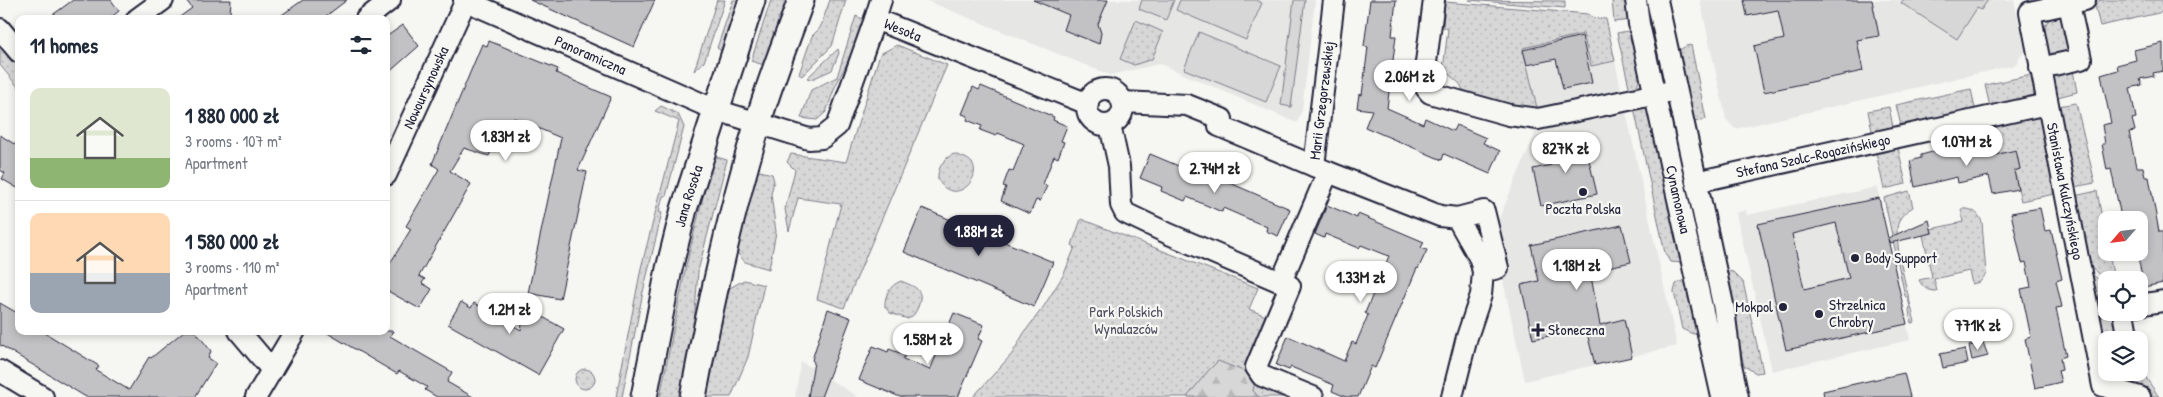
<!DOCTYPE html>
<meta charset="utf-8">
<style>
:root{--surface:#fff;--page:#f6f6f7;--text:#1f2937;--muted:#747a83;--line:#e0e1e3;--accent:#22223b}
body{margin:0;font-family:"Patrick Hand",sans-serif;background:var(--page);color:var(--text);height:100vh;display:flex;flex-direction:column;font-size:19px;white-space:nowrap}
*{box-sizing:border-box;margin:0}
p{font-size:16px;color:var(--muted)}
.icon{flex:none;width:28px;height:28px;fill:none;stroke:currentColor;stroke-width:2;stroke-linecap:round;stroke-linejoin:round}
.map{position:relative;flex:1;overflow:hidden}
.details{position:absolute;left:15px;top:15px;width:375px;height:320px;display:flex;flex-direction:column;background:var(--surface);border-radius:10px;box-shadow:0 2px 8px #0003}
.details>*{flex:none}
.needle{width:32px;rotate:242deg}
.tools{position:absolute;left:2098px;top:211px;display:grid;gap:10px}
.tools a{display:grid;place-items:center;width:50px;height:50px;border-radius:10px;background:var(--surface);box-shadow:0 2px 8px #0003;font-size:25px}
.price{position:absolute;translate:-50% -42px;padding:0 11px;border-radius:18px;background:#fff;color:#222;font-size:16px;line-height:32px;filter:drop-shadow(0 1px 2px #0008)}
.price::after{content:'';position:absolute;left:50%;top:30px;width:15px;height:11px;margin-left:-8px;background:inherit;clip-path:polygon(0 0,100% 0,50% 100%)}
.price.active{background:var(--accent);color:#fff}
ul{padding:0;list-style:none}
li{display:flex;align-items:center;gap:15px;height:125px;padding:0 15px}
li+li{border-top:1px solid var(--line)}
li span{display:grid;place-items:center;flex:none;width:140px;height:100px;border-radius:10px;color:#555}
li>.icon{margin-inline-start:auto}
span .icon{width:60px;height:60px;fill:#fffc;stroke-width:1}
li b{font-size:21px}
h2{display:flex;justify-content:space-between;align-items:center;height:60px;padding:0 15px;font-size:21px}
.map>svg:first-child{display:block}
.built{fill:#e6e6e4}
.green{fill:url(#green-dots);stroke:#7c7c89}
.forest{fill:url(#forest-firs);stroke:#7c7c89}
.pitch{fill:#d7d7d7;stroke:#7c7c89}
.building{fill:#c2c2c4;stroke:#22223b;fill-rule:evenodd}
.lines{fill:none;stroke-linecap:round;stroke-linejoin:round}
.minor-casing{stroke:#22223b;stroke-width:24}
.major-casing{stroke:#22223b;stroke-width:29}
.minor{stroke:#f6f6f2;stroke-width:20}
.major{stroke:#f6f6f2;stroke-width:25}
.poi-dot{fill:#22223b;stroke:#f6f6f2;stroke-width:2}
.labels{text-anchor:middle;stroke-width:4.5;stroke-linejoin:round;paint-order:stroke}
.street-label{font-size:15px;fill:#22223b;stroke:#f6f6f2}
.poi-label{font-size:15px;fill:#22223b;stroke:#f6f6f2;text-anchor:start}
.park-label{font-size:15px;fill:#4f4f62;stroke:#f6f6f2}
</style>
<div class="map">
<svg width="2163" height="397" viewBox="0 0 2163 397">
<defs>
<pattern id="green-dots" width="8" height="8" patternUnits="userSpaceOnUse" patternTransform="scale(1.25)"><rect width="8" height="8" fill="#d7d7d7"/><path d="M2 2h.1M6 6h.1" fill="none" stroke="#b8b8b9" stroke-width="1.8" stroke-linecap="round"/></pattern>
<pattern id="forest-firs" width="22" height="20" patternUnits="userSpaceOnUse" patternTransform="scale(1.25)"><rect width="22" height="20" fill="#d7d7d7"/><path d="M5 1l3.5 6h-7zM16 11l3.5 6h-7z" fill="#b8b8b9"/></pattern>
</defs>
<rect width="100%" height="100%" fill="#f6f6f2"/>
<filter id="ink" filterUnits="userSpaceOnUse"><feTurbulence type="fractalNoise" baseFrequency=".02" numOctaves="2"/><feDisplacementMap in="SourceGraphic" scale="10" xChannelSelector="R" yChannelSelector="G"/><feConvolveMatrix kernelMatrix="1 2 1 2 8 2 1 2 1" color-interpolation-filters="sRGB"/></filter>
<g filter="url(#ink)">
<path class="built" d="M 925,0 L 1315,0 L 1302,110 L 1297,123 L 1160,64 L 1110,75 Z
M 1700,0 L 2014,0 L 2025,50 L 2015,65 L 1735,129 L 1726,119 Z
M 1583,34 L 1591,65 L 1615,61 L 1677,346 L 1525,381 L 1501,271 L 1495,228 L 1534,136 L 1537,108 L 1522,48 Z
M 1877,187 L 1910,340 L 1772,371 L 1736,213 L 1746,210 L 1747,215 Z
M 801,362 L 809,366 L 858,397 L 795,397 Z"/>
<path class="green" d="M 717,0 L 725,0 L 704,62 L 694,71 Z
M 733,0 L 739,0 L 723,52 L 717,48 Z
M 771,0 L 787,0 L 764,65 L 751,61 Z
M 830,0 L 846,0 L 832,46 L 802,76 L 799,74 L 812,36 L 820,28 Z
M 1469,0 L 1565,1 L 1565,8 Z
M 1612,0 L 1627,0 L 1630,20 L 1614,22 Z
M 2102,0 L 2163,0 L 2163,12 L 2100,26 L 2094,2 Z
M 1445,2 L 1588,14 L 1594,18 L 1606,19 L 1615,61 L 1591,66 L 1583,34 L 1523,48 L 1537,108 C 1512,105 1487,99 1463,90 L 1460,84 L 1443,69 L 1448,29 L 1443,27 Z
M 2066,9 L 2076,56 L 2044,63 C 2043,37 2037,20 2066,9 Z
M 856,16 L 865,20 L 861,35 L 835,87 L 826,112 L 817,120 L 801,118 L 811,90 L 837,77 Z
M 1136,20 L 1163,32 L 1152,59 L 1134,65 L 1120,59 Z
M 1633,30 L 1642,73 L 1635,90 L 1630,91 L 1617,33 Z
M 0,43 L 19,66 L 19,88 L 0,65 Z
M 897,45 L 947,65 L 844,308 L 817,299 L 841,204 L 798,198 L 789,231 L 785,209 L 795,170 L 787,162 L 791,154 L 846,162 L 880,54 Z
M 1691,45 L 1706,119 L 1691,123 L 1678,51 L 1686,46 Z
M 838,49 L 839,53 L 832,70 L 812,79 L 807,78 Z
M 2072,65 L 2077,92 L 2050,99 L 2045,72 Z
M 2036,74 L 2042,100 L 1991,111 L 1985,85 Z
M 1971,89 L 1976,113 L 1902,130 L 1896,105 Z
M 1669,101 L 1707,257 L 1697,259 L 1666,102 Z
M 2076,103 L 2095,183 L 2068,188 L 2052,107 Z
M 661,106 L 678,114 L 684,127 L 666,196 L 663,196 L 659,212 L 662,213 L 643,292 L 622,397 L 616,397 L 641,268 L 679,121 L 655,111 Z
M 1642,106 L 1648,108 L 1684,263 L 1670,262 L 1665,253 L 1634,108 Z
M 1889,107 L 1894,132 L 1873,136 L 1868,111 Z
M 2042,111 L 2059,193 L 2021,201 L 2014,171 L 2020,169 L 2016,151 L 1997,155 L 1990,122 Z
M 1897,143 L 1906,184 L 1884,189 L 1875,148 Z
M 954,154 C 960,156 968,158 972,163 C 983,179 954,207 938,180 C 937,169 943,158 954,154 Z
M 713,156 L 727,160 L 698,271 L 694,326 L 681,397 L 660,397 L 686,266 Z
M 760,171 L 772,174 L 774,181 L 771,194 L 776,232 L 769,269 L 745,262 L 735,250 L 754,175 Z
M 1909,191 L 1913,207 C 1907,211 1902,214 1899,221 C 1891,236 1910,302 1915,322 L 1911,323 L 1909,310 L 1910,307 L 1908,298 L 1905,296 L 1884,198 Z
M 2097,191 L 2106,240 L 2106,252 L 2109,253 L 2114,280 L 2106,280 L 2084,262 L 2070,197 Z
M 1961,209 C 1972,208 1978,212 1982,222 L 1986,274 L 1980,282 L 1972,284 L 1969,271 L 1934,279 L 1937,291 C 1928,291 1923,288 1919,280 L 1932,277 L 1923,235 L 1932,233 L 1931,229 L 1963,222 Z
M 1081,219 L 1258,288 L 1249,309 L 1268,317 L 1246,372 L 1304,397 L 973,397 L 1012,354 L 1024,333 L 1044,306 L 1064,274 L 1075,247 L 1072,245 Z
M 2085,269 L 2106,285 L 2106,306 L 2093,308 Z
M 1724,270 L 1733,272 L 1743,282 L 1763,372 L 1756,373 L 1744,366 Z
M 1688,278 L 1699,333 L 1693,334 L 1682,329 L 1674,292 L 1676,284 Z
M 744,280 L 764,285 L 748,357 L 731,397 L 704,397 L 725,295 L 728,289 Z
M 901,281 C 915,287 925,289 918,307 C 915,313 914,316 908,319 L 890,313 L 885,307 C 884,296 890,285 901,281 Z
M 2119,314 L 2124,340 L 2106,340 L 2106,352 L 2095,318 Z
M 2139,367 L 2140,369 L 2159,397 L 2108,384 L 2108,381 L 2115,373 L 2139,372 Z
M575 379a10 10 0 1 1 20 0a10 10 0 1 1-20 0Z"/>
<path class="forest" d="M 1218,361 L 1256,376 L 1253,391 L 1259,397 L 1187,397 L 1208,371 Z"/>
<path class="pitch" d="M 1142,0 L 1174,0 L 1166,20 L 1139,9 Z
M 1180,0 L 1256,0 L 1262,3 L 1246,40 L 1176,10 Z
M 1294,0 L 1305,0 L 1291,107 L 1281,105 Z
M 1903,0 L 1988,0 L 1981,10 L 1977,8 L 1957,39 L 1901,3 Z
M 1199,32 L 1281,66 L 1266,102 L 1184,69 Z"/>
<path class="building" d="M 73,0 L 111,0 L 119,11 L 109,19 L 47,19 Z
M 186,0 L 231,0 L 230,14 L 223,18 L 177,19 L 192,8 Z
M 303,0 L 347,0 L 322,19 L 276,19 Z
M 530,0 L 655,0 L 634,47 Z
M 1033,0 L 1108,0 L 1098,24 L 1101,33 L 1099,44 L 1064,30 L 1069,15 Z
M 1370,0 L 1396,0 L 1392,36 L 1396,36 L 1387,108 L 1423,124 L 1425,118 L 1453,131 L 1456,125 L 1486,138 L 1483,143 L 1500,151 L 1490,174 L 1444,154 L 1442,160 L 1365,127 L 1372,110 L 1357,108 L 1359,94 L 1362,95 L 1368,47 L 1364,46 Z
M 1744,0 L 1872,0 L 1879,36 L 1857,40 L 1863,71 L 1764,92 L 1754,46 L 1784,39 L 1778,10 L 1747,16 Z
M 403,25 L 419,46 L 386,75 L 386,37 Z
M 1582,36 L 1592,83 L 1563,89 L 1556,59 L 1527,65 L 1523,50 Z
M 489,41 L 558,69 L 556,73 L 611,97 L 578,170 L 587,172 L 560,299 L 528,293 L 561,138 L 514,118 L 506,136 L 502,134 L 494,152 L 491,151 L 489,156 L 464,148 L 450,171 L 471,184 L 419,276 L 425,279 L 422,283 L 432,289 L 420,309 L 386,290 L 386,270 L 411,229 L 406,226 L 439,169 L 432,164 L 482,44 L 487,46 Z
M 2163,43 L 2163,71 L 2153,73 L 2154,76 L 2140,79 L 2142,85 L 2130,88 L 2136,118 L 2132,119 L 2135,131 L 2129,132 L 2136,167 L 2143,167 L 2145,177 L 2149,177 L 2159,232 L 2163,232 L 2163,283 L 2144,287 L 2137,252 L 2139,252 L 2139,220 L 2126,220 L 2125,216 L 2121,217 L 2111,169 L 2107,170 L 2102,144 L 2105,144 L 2102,125 L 2111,123 L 2101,75 L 2118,70 L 2117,65 L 2136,60 L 2134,50 Z
M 981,86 L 1054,117 L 1053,120 L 1067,126 L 1061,141 L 1064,142 L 1058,158 L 1054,156 L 1043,184 L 1047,186 L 1040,201 L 1036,200 L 1030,214 L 1001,201 L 1006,187 L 1003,186 L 1009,170 L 1013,171 L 1024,144 L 998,133 L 996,136 L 980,130 L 982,126 L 967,120 L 968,116 L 962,114 L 973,87 L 979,90 Z
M 0,135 L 19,147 L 19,189 L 2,179 L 5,173 L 0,170 Z
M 1584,139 L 1597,194 L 1541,206 L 1533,169 L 1551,165 L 1548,147 Z
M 1982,139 L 1986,157 L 2016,150 L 2020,169 L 2014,171 L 2018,189 L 1993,194 L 1989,176 L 1958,183 L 1957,177 L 1915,187 L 1910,161 L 1921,158 L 1921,155 Z
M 1150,154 L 1219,183 L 1221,179 L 1290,209 L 1278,236 L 1266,231 L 1267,227 L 1223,208 L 1222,212 L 1187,197 L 1185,201 L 1161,191 L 1162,187 L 1140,178 Z
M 1879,198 L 1888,238 L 1929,220 L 1932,233 L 1890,243 L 1888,239 L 1907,324 L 1786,350 L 1758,224 ZM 1836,223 L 1849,278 L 1804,289 L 1792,234 Z
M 1327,205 L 1357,218 L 1358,214 L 1424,242 L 1421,248 L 1427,250 L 1418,269 L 1417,268 L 1375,368 L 1371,366 L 1358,397 L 1346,397 L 1332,391 L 1334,385 L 1291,367 L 1289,370 L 1276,365 L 1288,336 L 1344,361 L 1352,342 L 1356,344 L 1368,315 L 1365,313 L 1389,256 L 1361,245 L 1359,248 L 1325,234 L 1324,238 L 1315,234 Z
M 922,208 L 1053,262 L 1034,307 L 904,252 Z
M 2040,208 L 2045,231 L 2051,230 L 2062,279 L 2056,281 L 2062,307 L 2056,308 L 2066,356 L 2060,358 L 2062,370 L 2058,371 L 2061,382 L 2035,388 L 2025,339 L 2031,337 L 2021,289 L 2031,287 L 2026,262 L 2022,263 L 2011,213 Z
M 1622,225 L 1631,262 L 1590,271 L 1600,325 L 1624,319 L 1632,357 L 1595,365 L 1586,329 L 1533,339 L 1521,285 L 1539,281 L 1531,245 Z
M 461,302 L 471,308 L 474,303 L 488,311 L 492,309 L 494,314 L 521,330 L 525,307 L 564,329 L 538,375 L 448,324 Z
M 0,303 L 19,314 L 19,331 L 42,331 L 99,366 L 96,370 L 129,390 L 149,357 L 151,358 L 184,331 L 195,331 L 211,351 L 208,358 L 216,363 L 195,397 L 86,397 L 0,345 Z
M 828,309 L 851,318 L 821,397 L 808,397 L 814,362 L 812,360 Z
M 954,313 L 984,325 L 978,339 L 982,341 L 958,397 L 900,397 L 859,380 L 873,346 L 888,352 L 889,349 L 905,355 L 903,359 L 930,370 L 942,342 L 938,341 L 945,325 L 948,327 Z
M 324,331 L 393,331 L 390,336 L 452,372 L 447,382 L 473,397 L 437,397 L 425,390 L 427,387 L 399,371 L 397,374 Z
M 1983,342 L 1988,356 L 1972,360 L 1969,346 Z
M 1965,349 L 1968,363 L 1943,368 L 1940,354 Z
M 1904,373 L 1910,397 L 1824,397 L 1823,391 Z"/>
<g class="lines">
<g class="minor-casing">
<g id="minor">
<path id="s1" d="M 464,0 L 716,110 L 809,139 L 822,138 L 837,126 L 875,19 L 1088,104"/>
<path d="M 1434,0 L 1424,78 L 1426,88 L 1430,93 L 1509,115 L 1538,119 L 1667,92"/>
<path id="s2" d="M 1636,0 L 1639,24 L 1722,397"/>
<path d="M 1657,0 L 1724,309 L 1731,365 L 1738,397"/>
<path id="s3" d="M 2085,0 L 2030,12 L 2103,386 L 2140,397"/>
<path d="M 137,19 L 163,0"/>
<path d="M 366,19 L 390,0"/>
<path d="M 875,19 L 881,0"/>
<path d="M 0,29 L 19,52"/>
<path d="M 2040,68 L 2081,59 L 2068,0"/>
<circle cx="1105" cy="107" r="18"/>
<path d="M 1122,102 L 1187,105 L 1222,119 L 1219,126 L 1328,172 L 1440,216 L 1457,218 L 1480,259 L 1483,272 L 1481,295 L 1467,337 L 1452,397"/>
<path d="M 1110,125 L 1119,166 L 1121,205 L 1125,213 L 1169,234 L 1290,286 L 1256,367 L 1262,376 L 1313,397"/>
<path id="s4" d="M 1314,166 L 1334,0"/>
<path id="s5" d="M 386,175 L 466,0"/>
<path id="s6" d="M 1696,182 L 2047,104"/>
<path d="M 1457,218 L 1484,211 L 1498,268 L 1483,272"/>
<path d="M 1281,282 L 1328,172"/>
<path d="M 2139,305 L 2163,301"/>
<path d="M 2123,312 L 2128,340"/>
<path d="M 239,331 L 272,370"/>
<path d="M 0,371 L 43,397"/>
<path d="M 256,397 L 295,331"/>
</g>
</g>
<g class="major-casing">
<g id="major">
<path id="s7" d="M 644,397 L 669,269 L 684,209 L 752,0"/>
<path d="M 693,397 C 710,306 730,215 757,126 C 769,83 786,42 801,0"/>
</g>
</g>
<use href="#minor" class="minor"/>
<use href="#major" class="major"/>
</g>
</g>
<g class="poi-dot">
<circle cx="1583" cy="192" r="5"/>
<circle cx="1855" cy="258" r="5"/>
<circle cx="1783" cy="307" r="5"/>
<circle cx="1819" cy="314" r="5"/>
<path d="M1535.5 322.5h5v5h5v5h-5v5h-5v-5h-5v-5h5z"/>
</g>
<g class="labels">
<g class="street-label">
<text dy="5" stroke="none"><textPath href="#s1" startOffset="548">Wesoła</textPath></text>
<text dy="5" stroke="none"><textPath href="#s1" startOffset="138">Panoramiczna</textPath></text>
<text dy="5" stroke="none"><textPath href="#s5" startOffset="96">Nowoursynowska</textPath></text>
<text dy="5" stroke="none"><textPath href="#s4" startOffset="66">Marii Grzegorzewskiej</textPath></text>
<text dy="5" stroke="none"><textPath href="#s6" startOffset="120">Stefana Szolc-Rogozińskiego</textPath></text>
<text dy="5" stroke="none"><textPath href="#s3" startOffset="239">Stanisława Kulczyńskiego</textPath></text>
<text dy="5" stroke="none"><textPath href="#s7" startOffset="206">Jana Rosoła</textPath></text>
<text dy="5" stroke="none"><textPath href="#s2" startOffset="204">Cynamonowa</textPath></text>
</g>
<g class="poi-label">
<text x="1583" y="214" text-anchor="middle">Poczta Polska</text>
<text x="1865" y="263">Body Support</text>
<text x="1829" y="310">Strzelnica<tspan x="1829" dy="17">Chrobry</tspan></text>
<text x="1773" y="312" text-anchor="end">Mokpol</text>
<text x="1548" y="335">Słoneczna</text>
</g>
<g class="park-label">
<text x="1126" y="317">Park Polskich<tspan x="1126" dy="17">Wynalazców</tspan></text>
</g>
</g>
</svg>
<div class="tools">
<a><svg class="needle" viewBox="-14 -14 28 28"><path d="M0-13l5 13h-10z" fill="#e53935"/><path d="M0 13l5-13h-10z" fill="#747a83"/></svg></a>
<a><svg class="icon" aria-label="locate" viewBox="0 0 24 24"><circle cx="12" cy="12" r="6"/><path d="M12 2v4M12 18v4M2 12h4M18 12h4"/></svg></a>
<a><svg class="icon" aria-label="layers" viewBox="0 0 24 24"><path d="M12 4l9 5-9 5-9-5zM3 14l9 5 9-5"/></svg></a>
</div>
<b class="price" style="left:1410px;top:102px">2.06M zł</b>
<b class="price" style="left:506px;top:162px">1.83M zł</b>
<b class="price" style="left:1967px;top:167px">1.07M zł</b>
<b class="price" style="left:1566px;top:174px">827K zł</b>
<b class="price" style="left:1215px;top:194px">2.74M zł</b>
<b class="price active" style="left:979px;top:257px">1.88M zł</b>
<b class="price" style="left:1577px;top:291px">1.18M zł</b>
<b class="price" style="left:1361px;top:303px">1.33M zł</b>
<b class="price" style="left:510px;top:335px">1.2M zł</b>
<b class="price" style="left:1978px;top:351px">771K zł</b>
<b class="price" style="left:928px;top:365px">1.58M zł</b>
<section class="details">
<h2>11 homes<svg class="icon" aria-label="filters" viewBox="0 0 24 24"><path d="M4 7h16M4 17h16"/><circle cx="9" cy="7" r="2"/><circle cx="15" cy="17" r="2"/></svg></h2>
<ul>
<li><span style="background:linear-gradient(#dfe7d0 70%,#8fb573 0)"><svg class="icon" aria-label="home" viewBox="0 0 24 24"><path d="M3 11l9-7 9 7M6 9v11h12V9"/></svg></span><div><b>1 880 000 zł</b><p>3 rooms · 107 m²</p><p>Apartment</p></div></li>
<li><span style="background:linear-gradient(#ffd9b3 60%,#9aa5b1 0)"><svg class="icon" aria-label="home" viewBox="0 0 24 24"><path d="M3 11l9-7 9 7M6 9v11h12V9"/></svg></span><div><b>1 580 000 zł</b><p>3 rooms · 110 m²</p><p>Apartment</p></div></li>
</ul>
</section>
</div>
